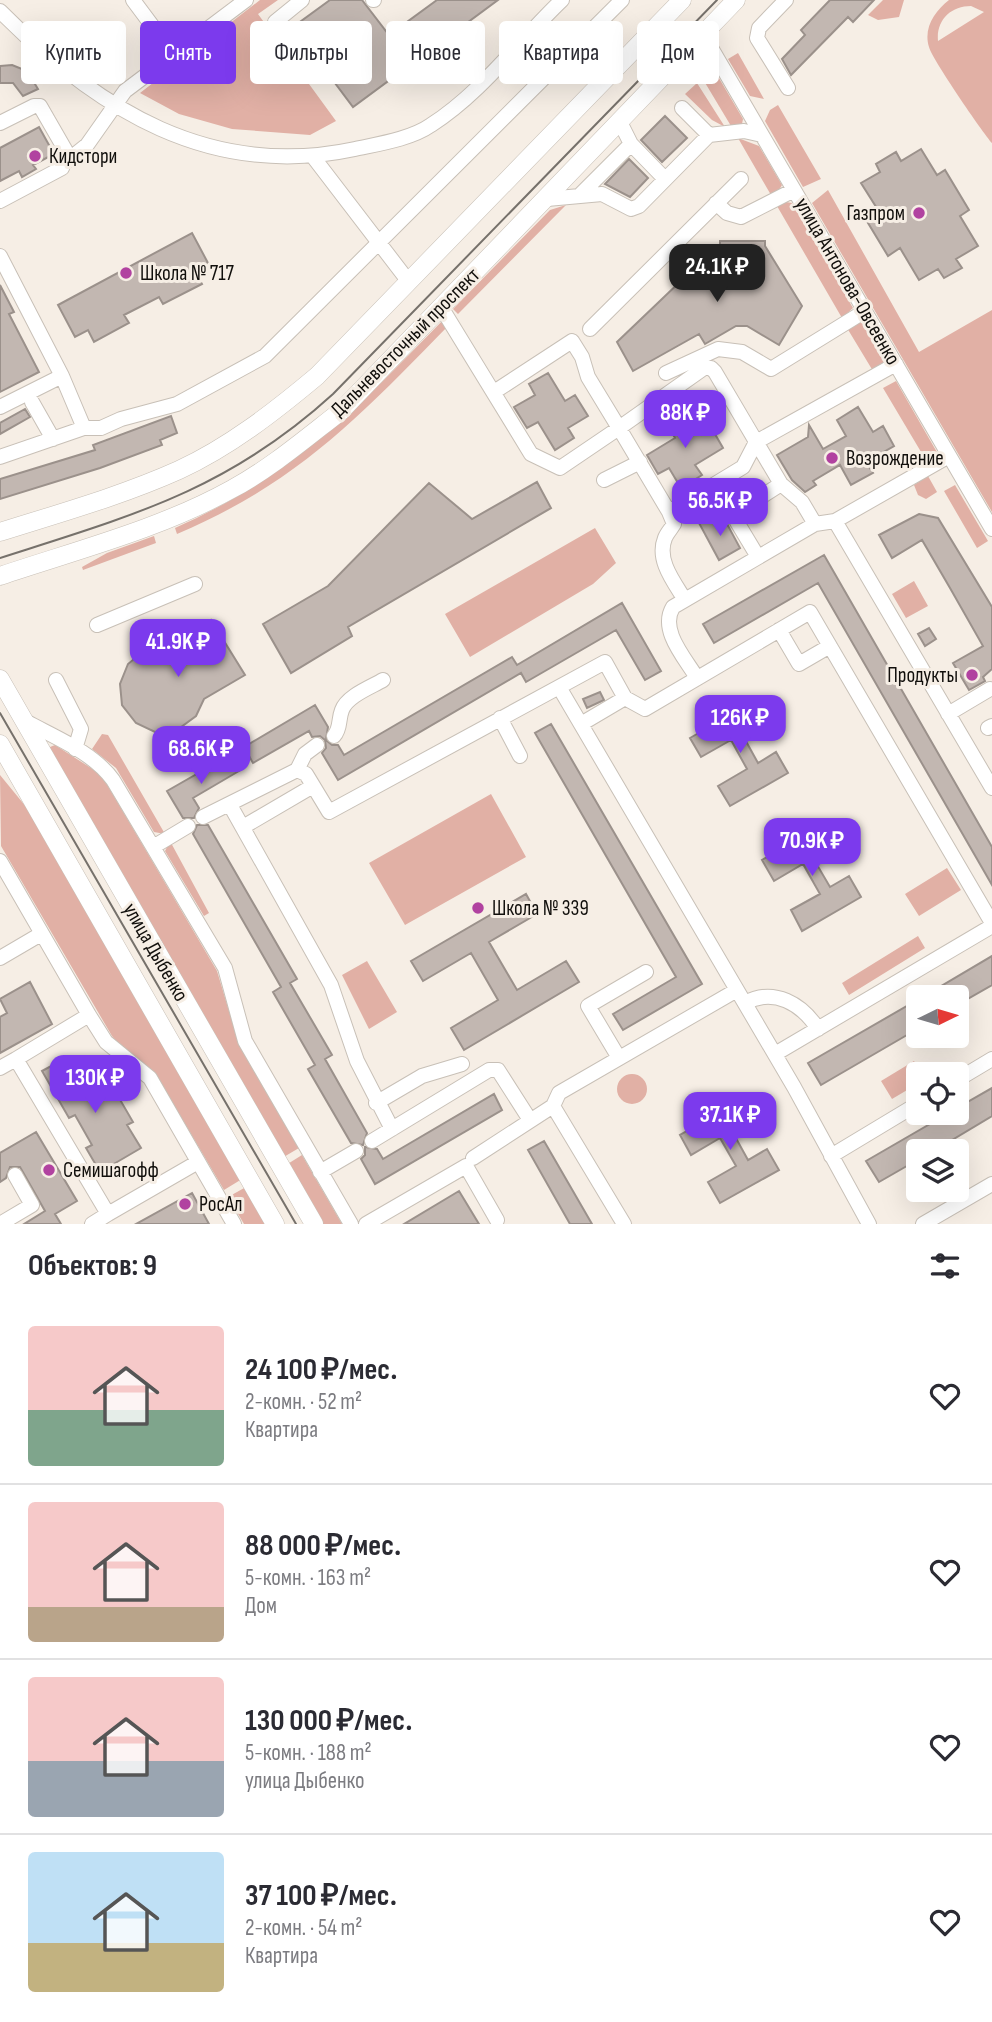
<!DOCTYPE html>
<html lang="ru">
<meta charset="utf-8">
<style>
:root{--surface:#fff;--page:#f2f2f3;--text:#2b2b33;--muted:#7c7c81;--line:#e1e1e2;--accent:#7c3aed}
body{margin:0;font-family:"Sofia Sans Condensed",sans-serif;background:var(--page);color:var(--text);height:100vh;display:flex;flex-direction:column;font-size:26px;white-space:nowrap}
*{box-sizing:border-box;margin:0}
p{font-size:23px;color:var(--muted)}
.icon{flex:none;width:38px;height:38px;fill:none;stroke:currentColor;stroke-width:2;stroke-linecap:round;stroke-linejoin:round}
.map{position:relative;height:1224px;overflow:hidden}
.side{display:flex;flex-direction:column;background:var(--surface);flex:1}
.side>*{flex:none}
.top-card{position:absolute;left:21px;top:21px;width:950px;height:63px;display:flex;gap:14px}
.needle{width:46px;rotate:85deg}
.buttons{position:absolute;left:906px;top:985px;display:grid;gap:14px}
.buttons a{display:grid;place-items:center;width:63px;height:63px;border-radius:7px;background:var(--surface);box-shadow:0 7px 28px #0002;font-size:35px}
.price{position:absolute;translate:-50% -60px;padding:0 16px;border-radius:14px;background:var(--accent);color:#fff;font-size:23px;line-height:46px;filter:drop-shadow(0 2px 4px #0008)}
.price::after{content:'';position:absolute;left:50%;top:42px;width:21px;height:16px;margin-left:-10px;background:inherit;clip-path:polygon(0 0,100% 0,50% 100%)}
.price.selected{background:#222;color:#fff}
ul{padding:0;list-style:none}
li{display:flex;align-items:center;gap:21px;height:175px;padding:0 28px}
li+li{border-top:2px solid var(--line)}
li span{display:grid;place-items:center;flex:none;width:196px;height:140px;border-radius:7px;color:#555}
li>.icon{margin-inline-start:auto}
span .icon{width:84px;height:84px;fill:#fffc;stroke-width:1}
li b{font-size:30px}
h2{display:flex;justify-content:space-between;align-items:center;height:84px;padding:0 28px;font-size:30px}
.tag{padding:0 24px;border-radius:7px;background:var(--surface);box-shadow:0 7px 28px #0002;font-size:24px;line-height:63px}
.tag.selected{background:var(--accent);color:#fff}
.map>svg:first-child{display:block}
.green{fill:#e1b0a5;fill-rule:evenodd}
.building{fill:#c2b7b1;stroke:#9b918b;stroke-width:2}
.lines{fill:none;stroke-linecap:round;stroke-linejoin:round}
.minor-casing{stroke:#c8c0b7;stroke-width:16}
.major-casing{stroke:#c8c0b7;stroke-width:19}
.minor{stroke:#fff;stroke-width:14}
.major{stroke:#fff;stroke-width:18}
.tram{stroke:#76716b;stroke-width:2}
.poi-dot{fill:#b142a0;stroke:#f6eee5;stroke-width:2.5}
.labels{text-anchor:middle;stroke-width:6;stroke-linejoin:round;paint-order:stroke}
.poi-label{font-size:21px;fill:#110f0c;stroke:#f6eee5;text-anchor:start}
.street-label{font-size:21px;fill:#110f0c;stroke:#f6eee5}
</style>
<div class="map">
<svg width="992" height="1224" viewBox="0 0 992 1224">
<rect width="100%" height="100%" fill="#f6eee5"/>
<path class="green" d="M 260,0 L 278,0 L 258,14 L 336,121 L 310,135 L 232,129 L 179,114 L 140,93 Z
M 883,0 L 904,0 L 899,17 L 878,20 L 868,15 Z
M 949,0 L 992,0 L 992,143 C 983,133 932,59 929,47 C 923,28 935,11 949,0 ZM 971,6 L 984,12 L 938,41 C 936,20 951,6 971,6 Z
M 738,53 L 764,99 L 750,96 L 728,59 Z
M 716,73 L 743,119 L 742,124 L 731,126 L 704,81 Z
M 697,83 L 725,127 L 712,120 L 685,94 Z
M 778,105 L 821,179 L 803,187 L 765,121 L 770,110 Z
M 738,138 L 759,146 L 782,185 L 779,190 L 771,195 Z
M 828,190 L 919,352 L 992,310 L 992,512 L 812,203 Z
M 786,202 L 792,203 L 853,308 L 842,318 L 777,206 Z
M 566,205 L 458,314 L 453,309 L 550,210 Z
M 445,318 L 450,324 C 360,416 299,482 177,534 L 175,528 C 294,475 356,409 445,318 Z
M 861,321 L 885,363 L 873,371 L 847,328 Z
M 896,381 L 938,454 L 927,462 L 883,388 Z
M 928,476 L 937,492 L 926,499 L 918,495 L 914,485 Z
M 955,485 L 988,541 L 977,548 L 944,491 Z
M 595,528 L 616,563 L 593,584 L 470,657 L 445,614 Z
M 154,536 L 156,543 L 83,570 L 82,567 L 107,553 Z
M 914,581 L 928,606 L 906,618 L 892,594 Z
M 102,734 L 108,735 L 165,834 L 154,832 L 116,768 L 92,749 Z
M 55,745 L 94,770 L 105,781 L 217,971 L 239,1044 L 299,1148 L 282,1158 L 50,751 L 50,747 Z
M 0,775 L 27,808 L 242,1179 L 224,1190 L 155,1073 L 122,1049 L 112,1036 L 1,846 Z
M 491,794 L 526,857 L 405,925 L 369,863 Z
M 170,841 L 209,913 L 204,916 L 165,851 Z
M 947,868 L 961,890 L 919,916 L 905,894 Z
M 918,936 L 925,948 L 849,995 L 842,983 Z
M 367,961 L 397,1012 L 369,1029 L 342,975 Z
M 914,1061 L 922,1074 L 919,1074 L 919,1083 L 892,1099 L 881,1081 Z
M617 1089a15 15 0 1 1 30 0a15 15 0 1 1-30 0Z
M 302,1155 L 342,1224 L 320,1224 L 286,1165 Z
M 246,1187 L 267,1224 L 244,1224 L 228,1197 Z"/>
<path class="building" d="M 330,0 L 362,0 L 389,35 L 437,0 L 498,0 L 353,107 L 293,27 Z
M 830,0 L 874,0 L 853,22 L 848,17 L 791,75 L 782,59 L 805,35 L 801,30 Z
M 12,65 L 27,71 L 38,89 L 23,96 L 13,83 L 0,83 L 0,66 Z
M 665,116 L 687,138 L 662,162 L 641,140 Z
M 39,127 L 54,154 L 33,165 L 36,169 L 22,177 L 19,171 L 0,181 L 0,148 Z
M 921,149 L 937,175 L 945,170 L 969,210 L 960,216 L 978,246 L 956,259 L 962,268 L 944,278 L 938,269 L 919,280 L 900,248 L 888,256 L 865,218 L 878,210 L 861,183 L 880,172 L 876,164 L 896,152 L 901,161 Z
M 629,159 L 648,178 L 630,197 L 605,184 Z
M 192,233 L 208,263 L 194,270 L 202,284 L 163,304 L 159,297 L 124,315 L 129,323 L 94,342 L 88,330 L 75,337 L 58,305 Z
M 720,241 L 765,241 L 765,246 L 802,306 L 779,345 L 747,326 L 736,326 L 705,344 L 699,334 L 633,371 L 617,342 L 708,255 L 720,255 Z
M 0,285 L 14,312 L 9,314 L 39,372 L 0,392 Z
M 548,373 L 565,401 L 575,395 L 588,416 L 568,428 L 574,438 L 555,450 L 538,422 L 527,428 L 514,407 L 535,395 L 529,384 Z
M 858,407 L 873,432 L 883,426 L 894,446 L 866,462 L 873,473 L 851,485 L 840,465 L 813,481 L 816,485 L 805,492 L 792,480 L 777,455 L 808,437 L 809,425 L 823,449 L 846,436 L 837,420 Z
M 25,409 L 30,417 L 0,434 L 0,423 Z
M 687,410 L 702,435 L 712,429 L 723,448 L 695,465 L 702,475 L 681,488 L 669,468 L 658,474 L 647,455 L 675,438 L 666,422 Z
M 171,416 L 177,433 L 160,440 L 162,445 L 100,468 L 0,499 L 0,479 L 95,450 L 93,445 Z
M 537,482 L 551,508 L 348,627 L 352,636 L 291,673 L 263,624 L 328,586 L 429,483 L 472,519 Z
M 919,514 L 938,518 L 992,607 L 992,669 L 983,677 L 985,681 L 969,690 L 953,663 L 983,646 L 950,588 L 922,540 L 892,558 L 879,535 Z
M 710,517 L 716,527 L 726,522 L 740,548 L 719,560 L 699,523 Z
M 824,555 L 992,847 L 992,885 L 818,583 L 714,643 L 703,624 Z
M 622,603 L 661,671 L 645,680 L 616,630 L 526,682 L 521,673 L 338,780 L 322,753 L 326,748 L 325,740 L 320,736 L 312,737 L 309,731 L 253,763 L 244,747 L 315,705 L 328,727 L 326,740 L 332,745 L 338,745 L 344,755 L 512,657 L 517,665 Z
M 211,620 L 245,675 L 204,699 L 196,716 L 177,730 L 155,732 L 136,723 L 122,705 L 120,684 L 128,664 L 145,650 L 169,647 Z
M 929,628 L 936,639 L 925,646 L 918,634 Z
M 600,692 L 604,700 L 587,708 L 583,699 Z
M 749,704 L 760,723 L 742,734 L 758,763 L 776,752 L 788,773 L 730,806 L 718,786 L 747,769 L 731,740 L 701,757 L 690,738 Z
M 551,724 L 702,984 L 623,1030 L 613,1014 L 676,977 L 535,733 Z
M 230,755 L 239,771 L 193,798 L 199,808 L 194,818 L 183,818 L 167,791 Z
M 197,825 L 208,825 L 297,979 L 290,983 L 332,1055 L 325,1059 L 367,1133 L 363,1145 L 351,1143 L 308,1069 L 315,1065 L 273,992 L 281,987 L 193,834 Z
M 821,827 L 833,847 L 813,858 L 830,887 L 849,876 L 861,897 L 802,931 L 791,910 L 820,894 L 803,864 L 774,881 L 762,860 Z
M 526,894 L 537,914 L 489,942 L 517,990 L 566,961 L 579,982 L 464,1050 L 451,1028 L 498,1000 L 471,953 L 423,981 L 411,961 Z
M 992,956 L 992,985 L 957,1005 L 957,998 L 921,998 Z
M 30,982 L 52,1024 L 0,1053 L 0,1017 L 7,1013 L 0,999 Z
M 919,999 L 919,1028 L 821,1085 L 808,1063 Z
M 64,1059 L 79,1083 L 96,1073 L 108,1095 L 115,1091 L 133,1122 L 127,1125 L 141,1148 L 100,1172 L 86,1148 L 92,1145 L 75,1115 L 69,1118 L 42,1071 Z
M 992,1088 L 992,1116 L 932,1152 L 919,1152 L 919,1159 L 879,1182 L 866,1161 L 949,1113 L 957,1113 L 957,1108 Z
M 494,1094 L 502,1110 L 375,1184 L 361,1159 L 365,1155 L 365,1147 L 377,1149 L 383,1159 Z
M 740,1101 L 751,1121 L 732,1131 L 748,1160 L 767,1149 L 779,1170 L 720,1203 L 708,1182 L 736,1166 L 720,1138 L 691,1155 L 680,1135 Z
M 36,1132 L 77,1201 L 55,1214 L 61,1224 L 24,1224 L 45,1211 L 20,1167 L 10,1167 L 6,1178 L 0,1182 L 0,1153 Z
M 544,1141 L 555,1160 L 592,1224 L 570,1224 L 528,1150 Z
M 459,1191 L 479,1224 L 404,1224 Z
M 192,1193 L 209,1224 L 136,1224 Z"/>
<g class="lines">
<g class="minor-casing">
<path id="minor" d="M 133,0 L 174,55
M 373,0 L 374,0
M 786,0 L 759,28 L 757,38 L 788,88
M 0,11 C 98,110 211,180 355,149 C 378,144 411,139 431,125 C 481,93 519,41 562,0
M 275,22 L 302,0
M 703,34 L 992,529
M 682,108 L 709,135
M 620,122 L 631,144 L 665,179
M 0,123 L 34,106 L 40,106 L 67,153 L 62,168 L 0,201
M 314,158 L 409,282
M 67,161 L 87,145 L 125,91 L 246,0
M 581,194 L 631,144
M 547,199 L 602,194 L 631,209 L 639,206 L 709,135 L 744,131 L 762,135
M 716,203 L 727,213 L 741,217 L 794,190
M 0,256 L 62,376 L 0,407
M 441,307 L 531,454 L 560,468 L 619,428 L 669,512 L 743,467 L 756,442 L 896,364
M 590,329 L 741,179
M 666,373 L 718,349 L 742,352 L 771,369 L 865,311
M 494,392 L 572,341 L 582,357 L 588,377 L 619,428 L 704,368 L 711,368 L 715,372 L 781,484 L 802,502 L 815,524 L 673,607 C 659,630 685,658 697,678
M 32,402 L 53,439
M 84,428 L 101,428 L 121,419 L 177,404 L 265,356 L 622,0
M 0,457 L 84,428 L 62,376
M 604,480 L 640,462
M 702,492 L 716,505 L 736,513
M 669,512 L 674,524 C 671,529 667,533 665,538 C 656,560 674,582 685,600
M 835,521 L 949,456
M 815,524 L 835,521 L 992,788
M 758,557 L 737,522 L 736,513 L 781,484
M 97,625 L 195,584
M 779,630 L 799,664 L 830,646
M 56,680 L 81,729 L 75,749
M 559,687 L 794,1087 L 869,1224
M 625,698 L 645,709 L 810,612 L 992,923
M 948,714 L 990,689
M 500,718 L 520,756
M 25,721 C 54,737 93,752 113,780 L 225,968 L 245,1041 L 351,1224
M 988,728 L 992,726
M 334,736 C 341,728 338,720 342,710 C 347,696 371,687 383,680
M 297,770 L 305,754 L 317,745
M 230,805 L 331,985 L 357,1061 L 392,1129
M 203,817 L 297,770 L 306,774 L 329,812 L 605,662 L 625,698 L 581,724
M 243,827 L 313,786
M 153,847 L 188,826
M 0,861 L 89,1015 L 106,1042 L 150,1078 L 234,1224
M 0,958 L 41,934
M 745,1003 C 774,987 802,1004 818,1029
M 89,1015 L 16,1059 L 108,1214 L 198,1162
M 775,1054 L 992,926
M 619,1058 L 588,1006 L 646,972
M 0,1068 L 16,1059
M 957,1080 L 992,1059
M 376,1103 L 422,1076 L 462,1064
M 553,1106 L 624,1224
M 372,1141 L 489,1070 L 498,1070 L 530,1120
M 831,1156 L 919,1103
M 473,1158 L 553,1106 L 559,1093 L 737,990
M 320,1172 L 356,1151
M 0,1224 L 32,1205 L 15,1175
M 92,1224 L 108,1214
M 366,1224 L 466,1166 L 497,1220
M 923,1224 L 992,1184"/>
</g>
<g class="major-casing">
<path id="major" d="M 0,532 C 60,513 121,496 179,470 C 229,447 274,412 317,376 L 682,0
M 0,576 C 77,550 160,529 232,489 C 271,468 306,438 341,411 L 736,0
M 0,679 L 314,1224
M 0,744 L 275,1224"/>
</g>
<use href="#minor" class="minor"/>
<use href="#major" class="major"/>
<path class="tram" d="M 0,558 C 131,516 228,490 333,394 L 717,0
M 0,713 L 296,1224"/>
</g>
<g class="poi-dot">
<circle cx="35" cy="156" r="7"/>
<circle cx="919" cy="213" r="7"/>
<circle cx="126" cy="273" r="7"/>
<circle cx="832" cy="458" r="7"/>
<circle cx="972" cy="675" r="7"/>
<circle cx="478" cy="908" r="7"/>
<circle cx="49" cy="1170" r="7"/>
<circle cx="185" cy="1204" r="7"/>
</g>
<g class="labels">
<g class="poi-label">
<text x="49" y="163">Кидстори</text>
<text x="905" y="220" text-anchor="end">Газпром</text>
<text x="140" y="280">Школа № 717</text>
<text x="846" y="465">Возрождение</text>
<text x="958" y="682" text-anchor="end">Продукты</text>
<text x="492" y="915">Школа № 339</text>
<text x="63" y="1177">Семишагофф</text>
<text x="199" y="1211">РосАл</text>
</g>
<g class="street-label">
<text transform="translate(848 281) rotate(60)" y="7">улица Антонова-Овсеенко</text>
<text transform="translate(405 342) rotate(-45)" y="7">Дальневосточный проспект</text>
<text transform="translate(156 952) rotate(60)" y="7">улица Дыбенко</text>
</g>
</g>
</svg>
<div class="buttons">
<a><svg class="needle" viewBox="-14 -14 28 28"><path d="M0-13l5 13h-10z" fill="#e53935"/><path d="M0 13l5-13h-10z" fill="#7c7c81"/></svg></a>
<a><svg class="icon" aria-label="locate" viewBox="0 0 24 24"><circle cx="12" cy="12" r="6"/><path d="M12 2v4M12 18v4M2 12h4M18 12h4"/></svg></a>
<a><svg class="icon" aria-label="layers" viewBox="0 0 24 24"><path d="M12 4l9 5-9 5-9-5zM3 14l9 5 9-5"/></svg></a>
</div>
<b class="price selected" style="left:717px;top:304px">24.1K ₽</b>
<b class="price" style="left:685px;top:450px">88K ₽</b>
<b class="price" style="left:720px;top:538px">56.5K ₽</b>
<b class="price" style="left:178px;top:679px">41.9K ₽</b>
<b class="price" style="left:740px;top:755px">126K ₽</b>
<b class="price" style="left:201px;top:786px">68.6K ₽</b>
<b class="price" style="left:812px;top:878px">70.9K ₽</b>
<b class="price" style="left:95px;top:1115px">130K ₽</b>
<b class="price" style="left:730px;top:1152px">37.1K ₽</b>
<div class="top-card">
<a class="tag">Купить</a>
<a class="tag selected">Снять</a>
<a class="tag">Фильтры</a>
<a class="tag">Новое</a>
<a class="tag">Квартира</a>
<a class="tag">Дом</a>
</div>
</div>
<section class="side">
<h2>Объектов: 9<svg class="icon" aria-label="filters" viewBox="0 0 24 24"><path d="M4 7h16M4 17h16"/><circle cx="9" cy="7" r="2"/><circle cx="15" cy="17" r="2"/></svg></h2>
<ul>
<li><span style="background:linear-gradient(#f6c9c9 60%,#7fa58c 0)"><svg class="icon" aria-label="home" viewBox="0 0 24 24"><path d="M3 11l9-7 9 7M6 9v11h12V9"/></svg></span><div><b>24 100 ₽/мес.</b><p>2-комн. · 52 m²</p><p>Квартира</p></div><svg class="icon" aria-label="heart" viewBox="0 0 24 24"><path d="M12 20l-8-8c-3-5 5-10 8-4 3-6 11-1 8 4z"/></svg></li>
<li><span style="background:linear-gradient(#f6c9c9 75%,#b9a48a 0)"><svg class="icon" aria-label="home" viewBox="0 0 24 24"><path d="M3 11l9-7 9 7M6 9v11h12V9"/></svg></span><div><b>88 000 ₽/мес.</b><p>5-комн. · 163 m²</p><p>Дом</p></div><svg class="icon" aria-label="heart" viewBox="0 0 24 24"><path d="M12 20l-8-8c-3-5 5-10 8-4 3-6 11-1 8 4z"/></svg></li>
<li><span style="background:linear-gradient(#f6c9c9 60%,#9aa5b1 0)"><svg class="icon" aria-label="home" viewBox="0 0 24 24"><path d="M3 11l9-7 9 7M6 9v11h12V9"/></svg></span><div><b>130 000 ₽/мес.</b><p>5-комн. · 188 m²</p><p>улица Дыбенко</p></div><svg class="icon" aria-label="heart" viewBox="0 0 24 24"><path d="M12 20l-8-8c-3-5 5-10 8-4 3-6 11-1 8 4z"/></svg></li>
<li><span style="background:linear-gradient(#bfe0f5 65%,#c2b280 0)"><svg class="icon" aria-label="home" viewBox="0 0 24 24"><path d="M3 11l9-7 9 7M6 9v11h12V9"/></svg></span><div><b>37 100 ₽/мес.</b><p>2-комн. · 54 m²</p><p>Квартира</p></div><svg class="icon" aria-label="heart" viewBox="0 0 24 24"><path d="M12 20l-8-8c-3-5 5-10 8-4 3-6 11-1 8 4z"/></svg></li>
</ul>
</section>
